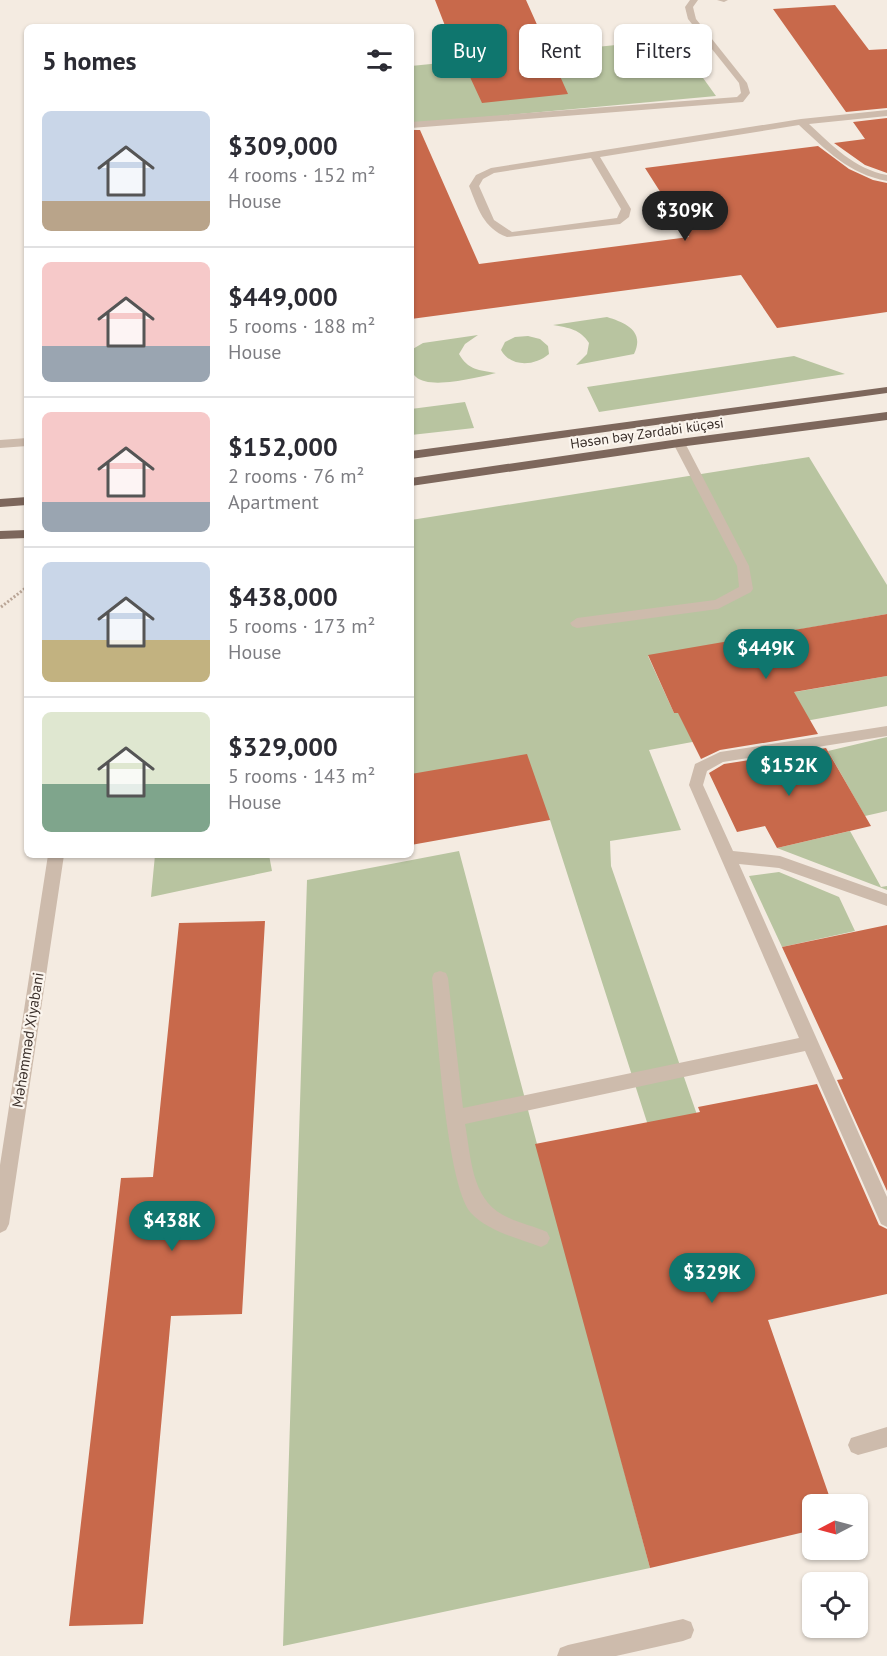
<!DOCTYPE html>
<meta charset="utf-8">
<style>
:root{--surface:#fff;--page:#f7f7f7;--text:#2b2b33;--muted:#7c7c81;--line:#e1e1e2;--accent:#0f766e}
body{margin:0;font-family:"PT Sans",sans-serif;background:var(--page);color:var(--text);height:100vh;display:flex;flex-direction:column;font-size:22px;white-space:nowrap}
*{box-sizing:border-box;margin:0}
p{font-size:20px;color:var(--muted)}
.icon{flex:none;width:33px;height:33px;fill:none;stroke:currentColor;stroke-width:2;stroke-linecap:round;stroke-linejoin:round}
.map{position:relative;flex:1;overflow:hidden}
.details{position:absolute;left:24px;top:24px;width:390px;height:834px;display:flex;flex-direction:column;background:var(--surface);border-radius:9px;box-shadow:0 2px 4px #0004}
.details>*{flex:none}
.hud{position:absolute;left:432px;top:24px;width:364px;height:54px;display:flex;gap:12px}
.needle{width:39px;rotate:264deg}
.tools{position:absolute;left:802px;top:1494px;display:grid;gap:12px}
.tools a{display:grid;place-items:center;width:66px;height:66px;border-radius:9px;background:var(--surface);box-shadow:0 2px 4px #0004;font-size:30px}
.price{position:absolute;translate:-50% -51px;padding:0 14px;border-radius:21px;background:var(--accent);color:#fff;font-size:20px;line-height:39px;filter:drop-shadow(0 2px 3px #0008)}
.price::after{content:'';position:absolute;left:50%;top:36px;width:18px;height:14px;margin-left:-9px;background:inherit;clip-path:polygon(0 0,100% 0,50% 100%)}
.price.selected{background:#222;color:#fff}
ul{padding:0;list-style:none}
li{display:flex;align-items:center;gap:18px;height:150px;padding:0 18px}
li+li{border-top:2px solid var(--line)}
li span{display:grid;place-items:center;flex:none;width:168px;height:120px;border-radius:9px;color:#555}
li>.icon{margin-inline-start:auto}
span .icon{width:72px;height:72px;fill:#fffc;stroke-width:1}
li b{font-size:26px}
h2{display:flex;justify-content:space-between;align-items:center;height:72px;padding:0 18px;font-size:26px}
.chip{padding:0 21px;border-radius:9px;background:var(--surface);box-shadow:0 2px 4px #0004;font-size:21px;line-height:54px}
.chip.selected{background:var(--accent);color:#fff}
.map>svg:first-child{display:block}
.green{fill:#b8c4a0}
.building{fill:#c8694b}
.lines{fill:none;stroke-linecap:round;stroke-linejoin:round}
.path{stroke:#b9a596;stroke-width:3;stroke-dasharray:2 2;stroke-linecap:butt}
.minor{fill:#cdbbac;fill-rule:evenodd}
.major{fill:#7d675c;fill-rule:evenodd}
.labels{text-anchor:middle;stroke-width:4.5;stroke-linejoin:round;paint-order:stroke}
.far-street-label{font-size:14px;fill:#3b302b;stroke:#fbf5ee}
.street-label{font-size:15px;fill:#3b302b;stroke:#fbf5ee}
</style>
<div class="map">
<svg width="887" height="1656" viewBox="0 0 887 1656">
<rect width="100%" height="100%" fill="#f4ebe1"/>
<path class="green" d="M 675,39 L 716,96 L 411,124 L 411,66 Z
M 607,317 C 626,323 645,331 634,354 L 576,365 L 587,354 L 589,343 C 580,329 569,328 553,325 Z
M 478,335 L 465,344 L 459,354 C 468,370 479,370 496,373 C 479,377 430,390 416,377 C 409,371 411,358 411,350 L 423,343 Z
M 528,336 L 540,339 L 548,346 L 549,354 C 535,366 511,368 501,350 L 505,342 L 515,337 Z
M 794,356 L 845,374 L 599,412 L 587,387 Z
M 465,402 L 474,428 L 411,435 L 411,409 Z
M 809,457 L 887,585 L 887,614 L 648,656 L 674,713 L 887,676 L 887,706 L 649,750 L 681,830 L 610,841 L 611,866 L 768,1320 L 714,1331 L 550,820 L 411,774 L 411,520 Z
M 887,737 L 887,811 L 865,816 L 828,751 Z
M 850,831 L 881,887 L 887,886 L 887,890 L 777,848 Z
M 459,851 L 650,1568 L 283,1646 L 307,880 Z
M 155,855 L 269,855 L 272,871 L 151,897 Z
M 779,872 L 839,897 L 855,931 L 782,947 L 749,876 Z"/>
<path class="building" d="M 435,0 L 526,0 L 568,94 L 482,103 L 451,36 L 449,36 Z
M 835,5 L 869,50 L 887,49 L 887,108 L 846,112 L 773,9 Z
M 887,118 L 887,173 L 865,165 L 834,143 L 865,139 L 853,122 Z
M 411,130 L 420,130 L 479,264 L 689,237 L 645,168 L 818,146 L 849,169 L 873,180 L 887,183 L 887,312 L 777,328 L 741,275 L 411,319 Z
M 887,614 L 887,676 L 794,692 L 818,734 L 720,750 L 701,759 L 678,713 L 674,713 L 648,655 Z
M 826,748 L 871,826 L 777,848 L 765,826 L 737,832 L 709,773 L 724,764 Z
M 527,754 L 550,820 L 411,845 L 411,774 Z
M 265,921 L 242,1314 L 171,1316 L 143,1624 L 69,1626 L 121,1178 L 153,1177 L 179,923 Z
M 887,925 L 887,1191 L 837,1080 L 843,1079 L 782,947 Z
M 817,1084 L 879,1225 L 887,1229 L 887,1294 L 768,1320 L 832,1504 L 813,1504 L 813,1530 L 650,1568 L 535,1144 L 700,1112 L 698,1107 Z"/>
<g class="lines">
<path class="path" d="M 1,607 L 27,587"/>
<path class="minor" d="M 690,0 L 698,0 L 693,7 L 696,19 L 747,83 L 750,93 L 743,102 L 411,128 L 411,122 L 737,97 L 741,93 L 739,83 L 688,19 L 685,7 Z
M 717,0 L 728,0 L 724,2 Z
M 887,110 L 887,116 L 809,124 C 832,145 854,169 887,175 L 887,181 C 849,174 826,150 799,125 L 600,157 L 631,209 L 629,217 L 620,224 L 507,237 C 483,228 478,208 469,186 L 476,175 L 491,168 L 801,119 ZM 591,158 L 621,209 L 617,218 L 512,232 L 494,220 L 479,186 L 483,179 L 494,173 Z
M 27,438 L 27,446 L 0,448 L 0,440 Z
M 679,439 L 685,443 L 749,566 L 753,589 L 751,592 L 718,609 L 577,628 L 572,626 L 570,623 L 577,618 L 715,600 L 739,587 L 737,566 L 673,443 Z
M 887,726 L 887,736 L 723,762 L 707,771 L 703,785 L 733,851 L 780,856 L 887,894 L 887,906 L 779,868 L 739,864 L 887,1197 L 887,1227 L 881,1224 L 805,1051 L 465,1124 C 471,1156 471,1198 503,1215 C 517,1223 533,1226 547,1232 L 550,1238 L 547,1244 L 541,1247 C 518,1238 489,1232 471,1213 C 446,1184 437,1023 432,978 L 434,973 L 440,971 L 446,973 L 448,978 L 463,1108 L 799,1038 L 689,785 L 695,764 L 720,752 Z
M 48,855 L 64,855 L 9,1224 L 6,1230 L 0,1233 L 0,1165 Z
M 887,1427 L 887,1447 L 858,1455 L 851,1452 L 848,1445 L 851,1438 Z
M 683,1619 L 691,1622 L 694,1630 L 691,1638 L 683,1641 L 616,1656 L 557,1656 L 560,1648 L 568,1645 Z"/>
<path class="major" d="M 887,387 L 887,393 L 411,459 L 411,451 Z
M 887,412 L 887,420 L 679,447 L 411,486 L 411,478 L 679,439 Z
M 27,497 L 27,505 L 0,507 L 0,499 Z
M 27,530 L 27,538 L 0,539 L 0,531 Z"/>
</g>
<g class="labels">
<g class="far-street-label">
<text transform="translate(647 433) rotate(-8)" y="5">Həsən bəy Zərdabi küçəsi</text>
</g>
<g class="street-label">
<text transform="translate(28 1040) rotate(-81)" y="5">Məhəmməd Xiyabani</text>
</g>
</g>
</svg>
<div class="tools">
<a><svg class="needle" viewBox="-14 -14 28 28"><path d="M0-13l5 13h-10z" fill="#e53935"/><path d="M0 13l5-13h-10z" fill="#7c7c81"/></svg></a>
<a><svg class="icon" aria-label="locate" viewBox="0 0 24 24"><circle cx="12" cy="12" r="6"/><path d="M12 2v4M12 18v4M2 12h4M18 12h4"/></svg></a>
</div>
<b class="price selected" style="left:685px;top:242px">$309K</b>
<b class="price" style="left:766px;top:680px">$449K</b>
<b class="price" style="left:789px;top:797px">$152K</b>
<b class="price" style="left:172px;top:1252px">$438K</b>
<b class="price" style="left:712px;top:1304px">$329K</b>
<div class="hud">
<a class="chip selected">Buy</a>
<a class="chip">Rent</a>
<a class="chip">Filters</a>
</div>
<section class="details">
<h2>5 homes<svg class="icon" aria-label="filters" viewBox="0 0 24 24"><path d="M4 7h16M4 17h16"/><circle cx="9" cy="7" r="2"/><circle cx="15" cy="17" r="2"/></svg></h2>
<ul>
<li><span style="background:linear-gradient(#c9d6e8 75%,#b9a48a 0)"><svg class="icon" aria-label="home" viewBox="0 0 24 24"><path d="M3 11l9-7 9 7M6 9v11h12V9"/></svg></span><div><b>$309,000</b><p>4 rooms · 152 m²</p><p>House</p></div></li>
<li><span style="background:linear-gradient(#f6c9c9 70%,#9aa5b1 0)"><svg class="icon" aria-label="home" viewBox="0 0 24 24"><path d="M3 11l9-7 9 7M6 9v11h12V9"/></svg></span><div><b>$449,000</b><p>5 rooms · 188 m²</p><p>House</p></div></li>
<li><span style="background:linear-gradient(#f6c9c9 75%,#9aa5b1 0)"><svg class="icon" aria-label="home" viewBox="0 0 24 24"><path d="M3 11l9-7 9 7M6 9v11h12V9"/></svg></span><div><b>$152,000</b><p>2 rooms · 76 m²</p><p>Apartment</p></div></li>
<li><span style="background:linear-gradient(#c9d6e8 65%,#c2b280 0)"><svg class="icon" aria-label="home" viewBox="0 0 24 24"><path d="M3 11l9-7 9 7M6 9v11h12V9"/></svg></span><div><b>$438,000</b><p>5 rooms · 173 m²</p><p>House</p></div></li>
<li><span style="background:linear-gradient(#dfe7d0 60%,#7fa58c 0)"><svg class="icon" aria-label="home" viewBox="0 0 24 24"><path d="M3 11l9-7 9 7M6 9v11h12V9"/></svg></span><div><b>$329,000</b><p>5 rooms · 143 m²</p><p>House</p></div></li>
</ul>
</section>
</div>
